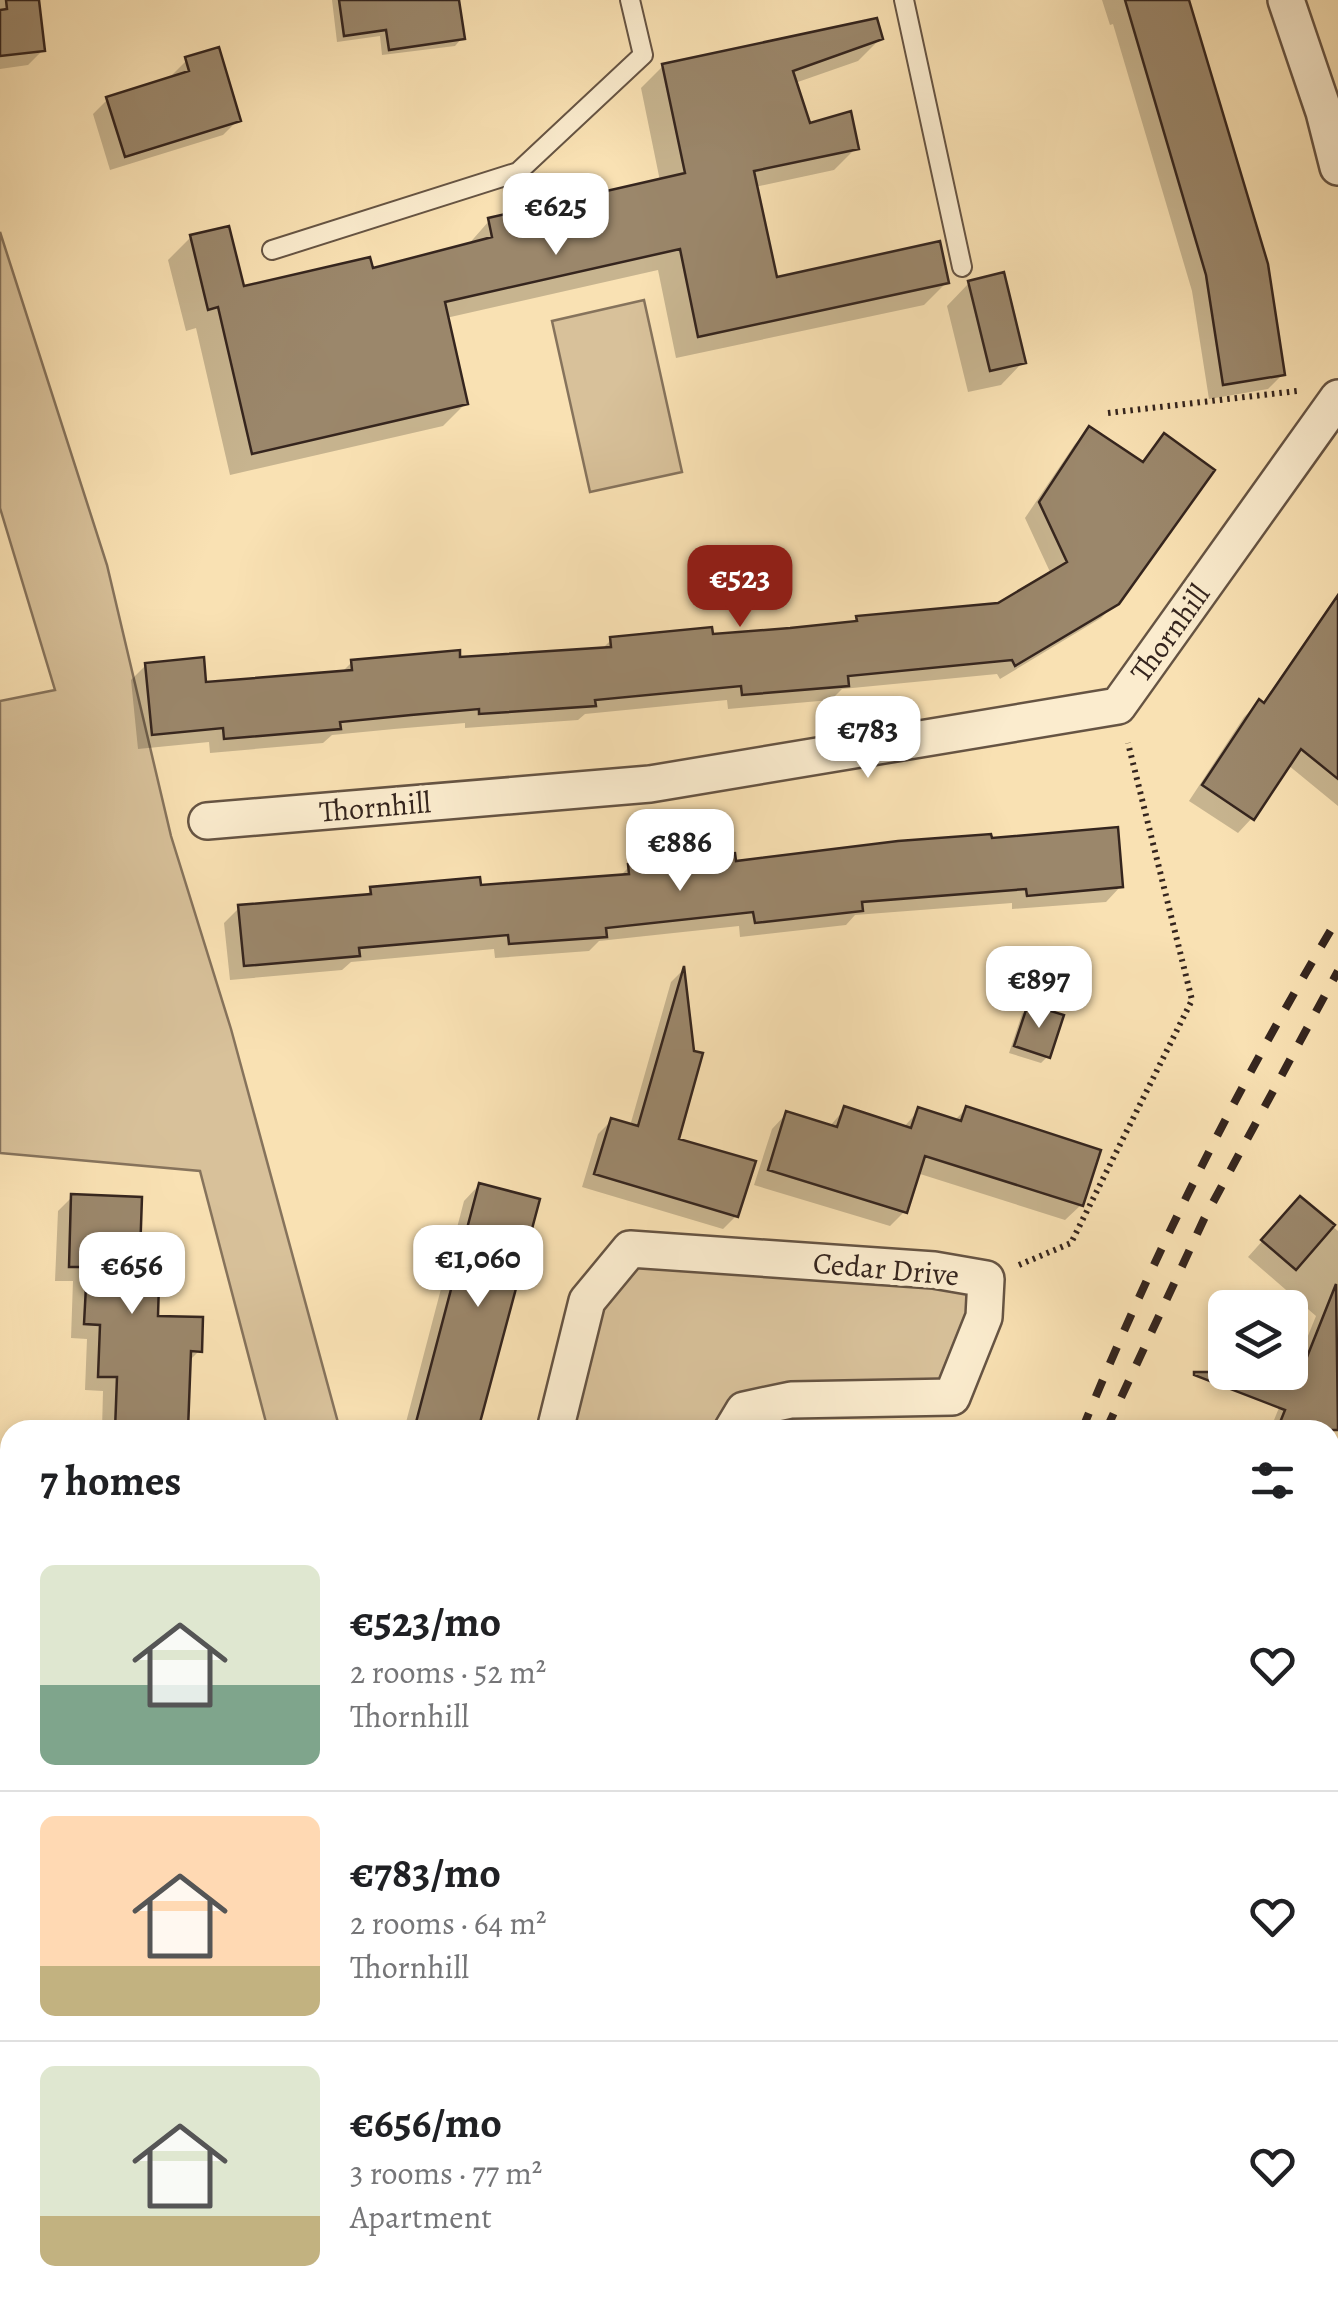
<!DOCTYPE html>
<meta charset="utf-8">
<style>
:root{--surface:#fff;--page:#f6f6f6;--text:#202124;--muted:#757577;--line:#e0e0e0;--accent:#8f2418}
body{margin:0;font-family:Alegreya,serif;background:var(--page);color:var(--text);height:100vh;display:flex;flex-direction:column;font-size:38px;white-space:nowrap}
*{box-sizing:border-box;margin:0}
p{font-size:32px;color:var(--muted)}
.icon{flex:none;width:55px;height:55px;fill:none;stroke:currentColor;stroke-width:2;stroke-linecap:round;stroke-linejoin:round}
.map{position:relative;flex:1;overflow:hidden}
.side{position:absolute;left:0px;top:1420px;width:1340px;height:892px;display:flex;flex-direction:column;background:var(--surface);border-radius:30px 30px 0 0;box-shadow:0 5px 15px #0003}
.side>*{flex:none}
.controls{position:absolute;left:1208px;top:1290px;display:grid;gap:20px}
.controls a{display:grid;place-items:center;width:100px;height:100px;border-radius:15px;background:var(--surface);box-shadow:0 5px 15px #0003;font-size:50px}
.price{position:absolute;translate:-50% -85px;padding:0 22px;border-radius:20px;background:#fff;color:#222;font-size:32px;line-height:65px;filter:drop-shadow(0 2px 5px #0008)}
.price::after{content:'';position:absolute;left:50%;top:60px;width:30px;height:22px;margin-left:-15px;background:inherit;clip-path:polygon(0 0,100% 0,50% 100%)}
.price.on{background:var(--accent);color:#fff}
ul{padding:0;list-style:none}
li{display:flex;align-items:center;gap:30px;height:250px;padding:0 40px}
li+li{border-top:2px solid var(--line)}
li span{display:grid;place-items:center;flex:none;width:280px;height:200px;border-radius:15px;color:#555}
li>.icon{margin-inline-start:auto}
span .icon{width:120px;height:120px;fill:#fffc;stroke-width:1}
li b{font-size:42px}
h2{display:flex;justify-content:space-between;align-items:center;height:120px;padding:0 40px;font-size:42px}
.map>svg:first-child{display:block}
.green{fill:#d8c19a;stroke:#86735c;stroke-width:2.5}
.shadow{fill:#0003}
.building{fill:#9b876b;stroke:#35251e;stroke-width:2.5}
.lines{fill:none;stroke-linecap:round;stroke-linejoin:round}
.service-casing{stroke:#665443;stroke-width:22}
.minor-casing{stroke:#665443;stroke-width:40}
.tertiary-casing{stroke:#665443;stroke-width:48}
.path{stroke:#35251e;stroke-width:6;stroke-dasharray:2.5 5;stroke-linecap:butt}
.service{stroke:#fbecce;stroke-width:18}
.minor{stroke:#fbecce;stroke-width:35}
.tertiary{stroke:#fbecce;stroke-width:42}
.rail{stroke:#35251e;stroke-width:8;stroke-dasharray:18 18;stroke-linecap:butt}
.labels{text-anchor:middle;stroke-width:10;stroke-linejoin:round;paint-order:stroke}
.street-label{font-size:30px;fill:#35251e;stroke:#fbecce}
</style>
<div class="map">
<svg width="1338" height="2312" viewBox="0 0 1338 2312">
<rect width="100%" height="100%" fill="#f9e1b3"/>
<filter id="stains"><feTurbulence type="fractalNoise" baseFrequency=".002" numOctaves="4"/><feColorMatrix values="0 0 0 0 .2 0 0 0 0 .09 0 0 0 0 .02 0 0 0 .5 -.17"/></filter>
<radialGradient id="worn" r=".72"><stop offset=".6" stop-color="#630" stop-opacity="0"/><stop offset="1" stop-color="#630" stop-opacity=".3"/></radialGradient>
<path class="green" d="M 0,232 L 107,565 L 171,836 L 231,1029 L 340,1430 L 268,1430 L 200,1171 L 0,1153 L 0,701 L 55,690 L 0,508 Z
M 644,300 L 682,472 L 590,492 L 552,321 Z
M 638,1265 L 973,1290 L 972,1321 L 941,1389 L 718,1430 L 568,1430 L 604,1303 Z
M 10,2016 L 10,2097 L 0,2082 L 0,2023 Z"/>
<path class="shadow" d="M 0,0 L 37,0 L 43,50 L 28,65 L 0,69 Z
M 332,0 L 457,0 L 462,38 L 455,46 L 382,55 L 380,36 L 337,42 Z
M 1102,0 L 1183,0 L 1283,374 L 1268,389 L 1209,399 L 1192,291 L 1113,24 L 1110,25 Z
M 881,38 L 858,61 L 795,83 L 809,126 L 856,148 L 834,170 L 755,187 L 775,280 L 947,282 L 924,305 L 676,358 L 658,270 L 446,318 L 466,403 L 443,426 L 230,475 L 196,328 L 186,331 L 168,260 L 191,237 L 242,289 L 371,271 L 467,246 L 489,221 L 660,181 L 641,88 L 663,66 Z
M 187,60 L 238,120 L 223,135 L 110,170 L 93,114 L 108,99 L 173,79 L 172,75 Z
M 969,283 L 1023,362 L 1001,385 L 968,392 L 947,306 Z
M 1090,429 L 1141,463 L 1164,436 L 1117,602 L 1101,618 L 1000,679 L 997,674 L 842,689 L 831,700 L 728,709 L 727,700 L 585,714 L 578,720 L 465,728 L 465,723 L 394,729 L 332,735 L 323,743 L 210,753 L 209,742 L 138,749 L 131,680 L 146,665 L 204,684 L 341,673 L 352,662 L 458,660 L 601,650 L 611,640 L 711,637 L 852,624 L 857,618 L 999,605 L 1051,574 L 1025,518 L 1075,444 Z
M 1338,594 L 1338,806 L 1288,765 L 1252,818 L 1238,833 L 1189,801 L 1244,717 L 1259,702 L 1262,704 Z
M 989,840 L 1121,886 L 1106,902 L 1012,909 L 1012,903 L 855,915 L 846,925 L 740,937 L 739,926 L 599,941 L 589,951 L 495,958 L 494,949 L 351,962 L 342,970 L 230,980 L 224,923 L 239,908 L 364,897 L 371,890 L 478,888 L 619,877 L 629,867 L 734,864 Z
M 682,971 L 692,1053 L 676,1140 L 736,1216 L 723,1229 L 582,1187 L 598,1134 L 611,1121 L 630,1126 L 671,982 Z
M 1029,1007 L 1048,1056 L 1041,1063 L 1009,1053 L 1022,1014 Z
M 845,1109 L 903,1128 L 919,1110 L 954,1121 L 966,1109 L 1081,1205 L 1065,1220 L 917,1173 L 905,1211 L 890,1226 L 754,1185 L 772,1129 L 787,1113 L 829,1127 Z
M 479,1185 L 475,1430 L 404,1430 L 464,1201 Z
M 72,1197 L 155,1318 L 199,1351 L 188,1362 L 186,1430 L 102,1430 L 103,1391 L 85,1390 L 87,1339 L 71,1338 L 73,1281 L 55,1281 L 58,1211 Z
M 1300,1199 L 1338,1231 L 1338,1415 L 1330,1435 L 1330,1430 L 1270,1430 L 1316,1316 L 1248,1257 Z
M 7,1561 L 10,1641 L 0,1647 L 0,1565 Z
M 10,1835 L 10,1918 L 0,1925 L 0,1842 Z
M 0,1968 L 10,1982 L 10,2010 L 0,2018 Z
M 1338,1985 L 1338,2060 L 1330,2064 L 1330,1989 Z
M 1338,2102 L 1338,2173 L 1330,2175 L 1330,2104 Z
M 298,2302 L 370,2302 L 372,2312 L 266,2312 Z
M 974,2302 L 1016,2302 L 1036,2307 L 1035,2312 L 966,2312 Z"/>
<path class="building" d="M 6,0 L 39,0 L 45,51 L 0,56 L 0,10 L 7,9 Z
M 339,0 L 459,0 L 465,39 L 389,50 L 386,30 L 344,36 Z
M 1125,0 L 1189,0 L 1268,264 L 1285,375 L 1223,385 L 1206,275 Z
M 877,18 L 883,39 L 793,71 L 810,123 L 851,111 L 859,149 L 754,171 L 777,277 L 940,241 L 949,283 L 698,337 L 680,249 L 445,302 L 468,404 L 252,454 L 218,307 L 208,310 L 190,235 L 229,226 L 244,286 L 370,257 L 373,268 L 492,237 L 488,218 L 685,173 L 662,64 Z
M 219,47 L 241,121 L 125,157 L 106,97 L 189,71 L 185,57 Z
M 1004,272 L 1026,363 L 990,371 L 968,281 Z
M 1089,426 L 1143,462 L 1164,433 L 1215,470 L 1119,604 L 1015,666 L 1012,660 L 848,676 L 849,686 L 742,695 L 741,686 L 595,700 L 596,706 L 479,714 L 479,709 L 411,715 L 340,722 L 341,729 L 224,739 L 223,728 L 152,735 L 145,663 L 204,657 L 206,682 L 352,670 L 351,660 L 460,650 L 460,657 L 611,647 L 610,637 L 712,627 L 713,634 L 790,628 L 857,621 L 856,616 L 998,603 L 1067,562 L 1039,502 Z
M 1338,595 L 1338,779 L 1301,749 L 1254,820 L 1202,785 L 1259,699 L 1264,703 Z
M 1118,827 L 1123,887 L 1027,896 L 1026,889 L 862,902 L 863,911 L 755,923 L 753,912 L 606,928 L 607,937 L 509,944 L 508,935 L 359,948 L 360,956 L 244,966 L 238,905 L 371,894 L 370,887 L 480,877 L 481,885 L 629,874 L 628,864 L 735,853 L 736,861 L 898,841 L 991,834 L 992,838 Z
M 684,966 L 694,1051 L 703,1053 L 679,1139 L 756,1161 L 738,1217 L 594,1174 L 611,1118 L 638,1126 Z
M 1028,1004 L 1064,1015 L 1050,1058 L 1014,1046 Z
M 844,1106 L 911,1128 L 918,1107 L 961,1121 L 966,1106 L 1101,1150 L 1083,1206 L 925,1156 L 907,1213 L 768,1170 L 786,1111 L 837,1127 Z
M 479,1183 L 540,1199 L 478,1430 L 414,1430 Z
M 71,1194 L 142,1197 L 139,1283 L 159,1284 L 158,1316 L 203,1317 L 202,1352 L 191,1351 L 188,1430 L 115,1430 L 117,1377 L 98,1377 L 100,1325 L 84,1324 L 87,1267 L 69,1267 Z
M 1300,1196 L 1335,1225 L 1296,1270 L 1261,1240 Z
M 1336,1284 L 1338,1430 L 1277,1430 L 1285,1410 L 1194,1375 L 1194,1372 L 1301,1372 Z"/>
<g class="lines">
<g class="service-casing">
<path id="service" d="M 904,0 L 962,267
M 272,250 L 518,172 L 643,55 L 630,0"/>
</g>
<g class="minor-casing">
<path id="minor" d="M 1286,0 L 1324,112 L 1338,167
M 207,821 L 650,784 L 1118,706 L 1338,398
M 555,1430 L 587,1301 L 630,1249 L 934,1270 L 986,1279 L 984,1317 L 952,1397 L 791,1400 L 744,1410 L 732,1430
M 0,1739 L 10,1735
M 0,2155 L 10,2171
M 1330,2235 L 1338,2233
M 1109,2312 L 1112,2302"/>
</g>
<g class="tertiary-casing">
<path id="tertiary" d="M 1330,1911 L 1338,1905
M 71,2312 L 88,2302"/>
</g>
<path class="path" d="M 1108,413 L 1297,391
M 1019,1265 L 1071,1243 L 1192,1000 L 1128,743
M 607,2312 L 609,2302"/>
<use href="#service" class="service"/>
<use href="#minor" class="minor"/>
<use href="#tertiary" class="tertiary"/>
<path class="rail" d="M 1082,1430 C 1154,1253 1240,1082 1338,918
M 1106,1430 L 1204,1219 L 1338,971
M 803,2312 L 806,2302"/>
</g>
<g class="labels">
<g class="street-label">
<text transform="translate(1170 633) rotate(-54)" y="10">Thornhill</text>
<text transform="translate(375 807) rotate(-5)" y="10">Thornhill</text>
<text transform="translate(886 1269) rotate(5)" y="10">Cedar Drive</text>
</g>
</g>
<rect width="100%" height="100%" filter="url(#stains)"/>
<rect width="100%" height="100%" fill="url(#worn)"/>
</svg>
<div class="controls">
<a><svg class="icon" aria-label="layers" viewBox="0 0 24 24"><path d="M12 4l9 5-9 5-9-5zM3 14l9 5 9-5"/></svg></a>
</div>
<b class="price" style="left:556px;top:258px">€625</b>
<b class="price on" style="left:740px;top:630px">€523</b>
<b class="price" style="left:868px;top:781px">€783</b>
<b class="price" style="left:680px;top:894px">€886</b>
<b class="price" style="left:1039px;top:1031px">€897</b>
<b class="price" style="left:478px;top:1310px">€1,060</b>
<b class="price" style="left:132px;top:1317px">€656</b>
<section class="side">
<h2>7 homes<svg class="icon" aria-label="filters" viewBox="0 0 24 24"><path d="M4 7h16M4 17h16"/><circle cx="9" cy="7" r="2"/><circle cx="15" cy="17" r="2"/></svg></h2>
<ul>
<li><span style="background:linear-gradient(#dfe7d0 60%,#7fa58c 0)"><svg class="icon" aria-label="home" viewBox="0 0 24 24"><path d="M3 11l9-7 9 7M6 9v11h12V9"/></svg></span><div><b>€523/mo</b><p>2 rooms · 52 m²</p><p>Thornhill</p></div><svg class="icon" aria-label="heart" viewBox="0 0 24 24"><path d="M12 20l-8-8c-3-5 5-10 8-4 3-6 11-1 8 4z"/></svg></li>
<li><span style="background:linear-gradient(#ffd9b3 75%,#c2b280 0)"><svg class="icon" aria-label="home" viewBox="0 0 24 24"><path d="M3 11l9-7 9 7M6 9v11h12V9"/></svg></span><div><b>€783/mo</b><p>2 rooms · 64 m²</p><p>Thornhill</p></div><svg class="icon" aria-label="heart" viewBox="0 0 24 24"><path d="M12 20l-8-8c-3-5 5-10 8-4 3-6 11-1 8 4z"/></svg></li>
<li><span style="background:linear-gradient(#dfe7d0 75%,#c2b280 0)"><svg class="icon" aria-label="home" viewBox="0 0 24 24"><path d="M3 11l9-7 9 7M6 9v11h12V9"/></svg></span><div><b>€656/mo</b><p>3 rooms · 77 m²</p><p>Apartment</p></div><svg class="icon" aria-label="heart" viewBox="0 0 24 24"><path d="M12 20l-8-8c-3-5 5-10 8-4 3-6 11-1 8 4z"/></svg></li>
</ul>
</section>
</div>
